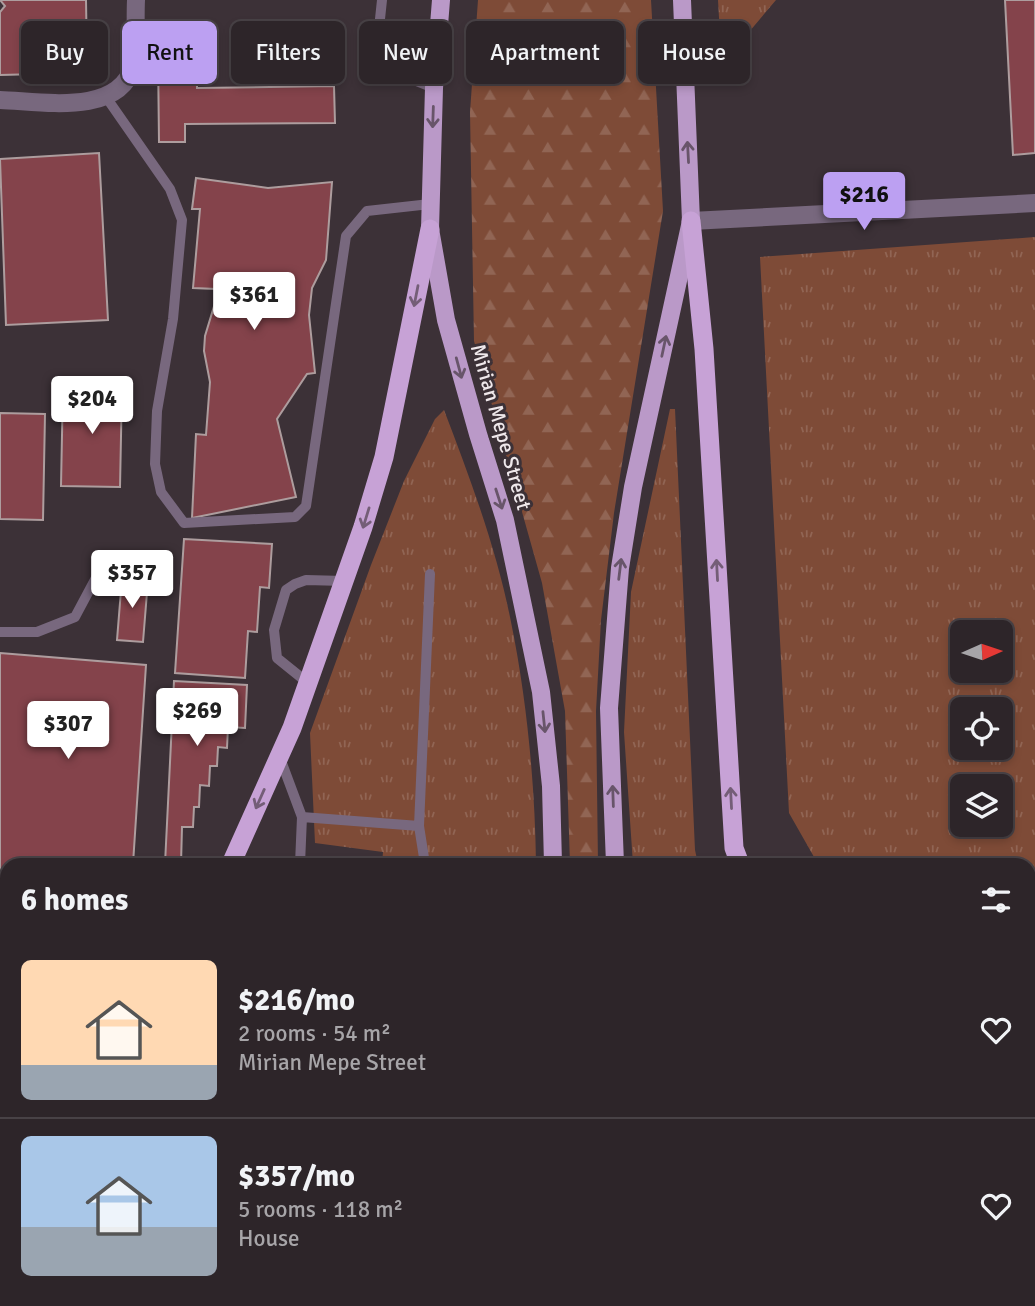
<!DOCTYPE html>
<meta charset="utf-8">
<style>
:root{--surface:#2d2529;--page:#393135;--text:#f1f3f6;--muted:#a7a5a8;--line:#484246;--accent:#bca0f2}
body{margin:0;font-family:Signika,sans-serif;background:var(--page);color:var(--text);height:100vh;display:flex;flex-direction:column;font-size:26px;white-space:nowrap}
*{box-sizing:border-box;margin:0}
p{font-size:23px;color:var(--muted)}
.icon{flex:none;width:38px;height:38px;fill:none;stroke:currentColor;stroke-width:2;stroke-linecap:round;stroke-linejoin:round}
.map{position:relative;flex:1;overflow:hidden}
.panel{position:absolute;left:0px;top:858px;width:1036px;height:450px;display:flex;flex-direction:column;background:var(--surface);border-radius:21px 21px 0 0;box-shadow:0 4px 10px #0003,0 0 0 2px var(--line)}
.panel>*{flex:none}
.top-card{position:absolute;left:21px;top:21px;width:994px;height:63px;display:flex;gap:14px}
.needle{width:46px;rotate:87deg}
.fabs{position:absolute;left:950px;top:620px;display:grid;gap:14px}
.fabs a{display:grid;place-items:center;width:63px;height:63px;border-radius:10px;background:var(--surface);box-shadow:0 4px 10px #0003,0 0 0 2px var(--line);font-size:35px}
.price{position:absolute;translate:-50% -60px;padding:0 16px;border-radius:7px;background:#fff;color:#222;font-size:23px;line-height:46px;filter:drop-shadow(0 2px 4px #0008)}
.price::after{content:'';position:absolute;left:50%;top:42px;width:21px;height:16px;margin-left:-10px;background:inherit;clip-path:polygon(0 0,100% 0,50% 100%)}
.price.on{background:var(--accent);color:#111}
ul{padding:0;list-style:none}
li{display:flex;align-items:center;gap:21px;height:175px;padding:0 21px}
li+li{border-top:2px solid var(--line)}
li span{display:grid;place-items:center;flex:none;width:196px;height:140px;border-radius:10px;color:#555}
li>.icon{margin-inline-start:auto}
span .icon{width:84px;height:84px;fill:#fffc;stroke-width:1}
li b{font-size:30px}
h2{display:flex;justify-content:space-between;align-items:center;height:84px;padding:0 21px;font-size:30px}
.pill{padding:0 24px;border-radius:10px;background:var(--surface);box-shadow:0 4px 10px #0003,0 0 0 2px var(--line);font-size:24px;line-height:63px}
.pill.on{background:var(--accent);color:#111}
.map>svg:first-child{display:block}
.grass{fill:url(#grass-tufts);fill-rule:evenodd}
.forest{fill:url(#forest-firs)}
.building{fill:#84434b;stroke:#ad9d9e;stroke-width:2}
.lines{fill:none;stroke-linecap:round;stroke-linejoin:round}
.service{stroke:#78687e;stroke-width:10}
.minor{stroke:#78687e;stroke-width:18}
.primary{stroke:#ba99c8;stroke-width:18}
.trunk{stroke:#c7a2d6;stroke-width:19}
.oneway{stroke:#68556a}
.oneway2{stroke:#745e77}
.labels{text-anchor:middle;stroke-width:6;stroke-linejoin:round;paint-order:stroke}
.street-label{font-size:21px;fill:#efe8eb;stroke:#3c3137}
</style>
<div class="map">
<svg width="1035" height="1306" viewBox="0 0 1035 1306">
<defs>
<pattern id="grass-tufts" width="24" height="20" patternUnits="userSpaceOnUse" patternTransform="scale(1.75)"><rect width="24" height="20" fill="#7e4b37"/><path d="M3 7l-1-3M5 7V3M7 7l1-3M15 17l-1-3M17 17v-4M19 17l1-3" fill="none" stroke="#916554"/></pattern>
<pattern id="forest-firs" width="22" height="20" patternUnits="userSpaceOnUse" patternTransform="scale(1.75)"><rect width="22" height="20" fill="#7e4b37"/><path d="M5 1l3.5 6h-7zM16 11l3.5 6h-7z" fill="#916554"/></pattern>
</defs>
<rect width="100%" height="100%" fill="#3c3137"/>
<path class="grass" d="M 718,0 L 776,0 L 749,32 L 720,35 Z
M 1035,237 L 1035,1004 L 1029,1004 L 1029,864 L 818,864 L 789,813 L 760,257 ZM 962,632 L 1001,632 L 1001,670 L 962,670 ZM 962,709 L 1001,709 L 1001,747 L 962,747 ZM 962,786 L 1001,786 L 1001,824 L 962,824 Z
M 670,409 L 675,409 L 695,850 L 698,864 L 633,864 L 624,732 L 631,592 Z
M 444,410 C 470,478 497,550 511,622 C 527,700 535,785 536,864 L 382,864 L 383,852 L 315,843 L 310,733 L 371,565 L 404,481 L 435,419 Z"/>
<path class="forest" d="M 478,0 L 651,0 L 663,211 L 614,513 L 601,620 L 596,711 L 598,864 L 570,864 L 565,711 L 542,583 L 474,341 L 470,112 Z
M 0,1086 L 7,1086 L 7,1249 L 0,1249 Z
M 1029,1097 L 1035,1097 L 1035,1255 L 1029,1255 Z"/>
<path class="building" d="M 0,0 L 86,0 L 87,62 L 77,73 L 0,75 L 0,12 L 5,6 Z
M 1005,0 L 1035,0 L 1035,153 L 1013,155 Z
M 197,54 L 197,88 L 334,86 L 335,123 L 185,124 L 185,142 L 159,142 L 158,55 Z
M 99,153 L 108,320 L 6,325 L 0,159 Z
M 196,178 L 268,188 L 332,182 L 326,260 L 312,288 L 309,315 L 315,373 L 307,374 L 277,419 L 296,497 L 192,518 L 196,434 L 206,435 L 210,382 L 204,351 L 205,336 L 215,303 L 216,289 L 193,288 L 200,209 L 192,209 Z
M 63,385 L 122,386 L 120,487 L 61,486 Z
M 0,413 L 45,414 L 43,520 L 0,519 Z
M 184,539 L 272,544 L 269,588 L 260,587 L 257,632 L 248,631 L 245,678 L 175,673 Z
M 122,578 L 148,580 L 143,642 L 117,640 Z
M 0,653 L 146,665 L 133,864 L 7,864 L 7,908 L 0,908 Z
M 174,681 L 247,685 L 245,728 L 228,727 L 227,748 L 218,747 L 217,766 L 210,766 L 209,786 L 200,785 L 199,807 L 194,807 L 193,827 L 182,827 L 181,864 L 165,864 Z
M 263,860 L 269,861 L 275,864 L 254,864 Z"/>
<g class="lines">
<path class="service" d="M 382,0 L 376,57 L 382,67 L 434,88
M 106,97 L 170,189 L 182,220 L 173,319 L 157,411 L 155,464 L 161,492 L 184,523 L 295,517 L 306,506 L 346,236 L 367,211 L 430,204
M 0,632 L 37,632 L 75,617 L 99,572
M 308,683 L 277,658 L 274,630 L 286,590 L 295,584 L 306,580 L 344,581
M 280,758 L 302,817 L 300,864
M 302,817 L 419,826
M 425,864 L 419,826 L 430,574
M 0,938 L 7,938
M 434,1300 L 434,1306"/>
<path class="minor" d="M 0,100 C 39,101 119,117 133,66 C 137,50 135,18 136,0
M 691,221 L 1035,203"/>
<path class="primary" d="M 441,0 L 434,88 L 430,229 L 446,320 L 478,434 L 505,520 L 541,692 L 551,786 L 553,864
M 615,864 L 609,708 L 620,568 L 633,487 L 691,221 L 682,0
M 634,1300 L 634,1306
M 560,1306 L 561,1300"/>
<path class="trunk" d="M 691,221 L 704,349 L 734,848 L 740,864
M 231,864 L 292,728 L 363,527 L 384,457 L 430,229
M 0,1029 L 7,1028
M 0,1048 L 7,1048
M 1029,1064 L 1035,1064
M 0,1283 L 7,1283
M 1029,1286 L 1035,1286
M 0,1300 L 25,1306"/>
</g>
<defs><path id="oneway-shaft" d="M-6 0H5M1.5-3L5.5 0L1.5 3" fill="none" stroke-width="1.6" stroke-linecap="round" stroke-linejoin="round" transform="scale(1.75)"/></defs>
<g class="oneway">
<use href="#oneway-shaft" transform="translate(433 117) rotate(92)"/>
<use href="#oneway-shaft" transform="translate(688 152) rotate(-93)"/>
<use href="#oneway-shaft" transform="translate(664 346) rotate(-78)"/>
<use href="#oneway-shaft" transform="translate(459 368) rotate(75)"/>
<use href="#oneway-shaft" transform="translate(499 499) rotate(72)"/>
<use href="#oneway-shaft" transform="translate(620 569) rotate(-83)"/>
<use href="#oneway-shaft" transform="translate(544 722) rotate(84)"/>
<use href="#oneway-shaft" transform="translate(613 796) rotate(-92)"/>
</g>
<g class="oneway2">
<use href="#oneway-shaft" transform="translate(416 296) rotate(101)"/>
<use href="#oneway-shaft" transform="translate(366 518) rotate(107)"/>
<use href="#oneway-shaft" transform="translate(717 570) rotate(-93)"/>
<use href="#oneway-shaft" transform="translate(731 798) rotate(-93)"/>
<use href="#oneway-shaft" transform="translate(260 799) rotate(114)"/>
</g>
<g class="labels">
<g class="street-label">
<text transform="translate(501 427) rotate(74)" y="7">Mirian Mepe Street</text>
</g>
</g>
</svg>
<div class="fabs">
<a><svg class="needle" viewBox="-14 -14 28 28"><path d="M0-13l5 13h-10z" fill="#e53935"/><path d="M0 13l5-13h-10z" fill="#a7a5a8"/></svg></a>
<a><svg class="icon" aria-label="locate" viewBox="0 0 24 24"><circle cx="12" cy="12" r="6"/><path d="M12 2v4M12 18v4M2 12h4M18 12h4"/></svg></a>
<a><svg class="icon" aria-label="layers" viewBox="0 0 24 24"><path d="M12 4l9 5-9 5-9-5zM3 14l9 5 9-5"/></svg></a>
</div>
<b class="price on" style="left:864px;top:232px">$216</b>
<b class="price" style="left:254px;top:332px">$361</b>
<b class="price" style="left:92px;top:436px">$204</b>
<b class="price" style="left:132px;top:610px">$357</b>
<b class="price" style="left:197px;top:748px">$269</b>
<b class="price" style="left:68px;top:761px">$307</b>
<div class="top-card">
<a class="pill">Buy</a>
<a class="pill on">Rent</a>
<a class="pill">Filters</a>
<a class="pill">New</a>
<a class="pill">Apartment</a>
<a class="pill">House</a>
</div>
<section class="panel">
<h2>6 homes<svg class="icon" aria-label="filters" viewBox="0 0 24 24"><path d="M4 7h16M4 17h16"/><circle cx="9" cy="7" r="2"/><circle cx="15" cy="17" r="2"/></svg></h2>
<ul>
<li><span style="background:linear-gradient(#ffd9b3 75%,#9aa5b1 0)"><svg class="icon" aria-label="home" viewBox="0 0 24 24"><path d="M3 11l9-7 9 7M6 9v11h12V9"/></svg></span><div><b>$216/mo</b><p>2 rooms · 54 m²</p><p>Mirian Mepe Street</p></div><svg class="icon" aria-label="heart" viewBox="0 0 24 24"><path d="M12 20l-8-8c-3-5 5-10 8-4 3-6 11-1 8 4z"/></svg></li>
<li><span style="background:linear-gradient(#a9c7e8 65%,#9aa5b1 0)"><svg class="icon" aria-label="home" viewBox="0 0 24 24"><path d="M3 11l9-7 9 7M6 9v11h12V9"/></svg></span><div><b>$357/mo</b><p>5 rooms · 118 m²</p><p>House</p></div><svg class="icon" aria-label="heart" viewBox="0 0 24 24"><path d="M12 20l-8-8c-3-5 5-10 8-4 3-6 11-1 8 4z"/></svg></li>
</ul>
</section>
</div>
